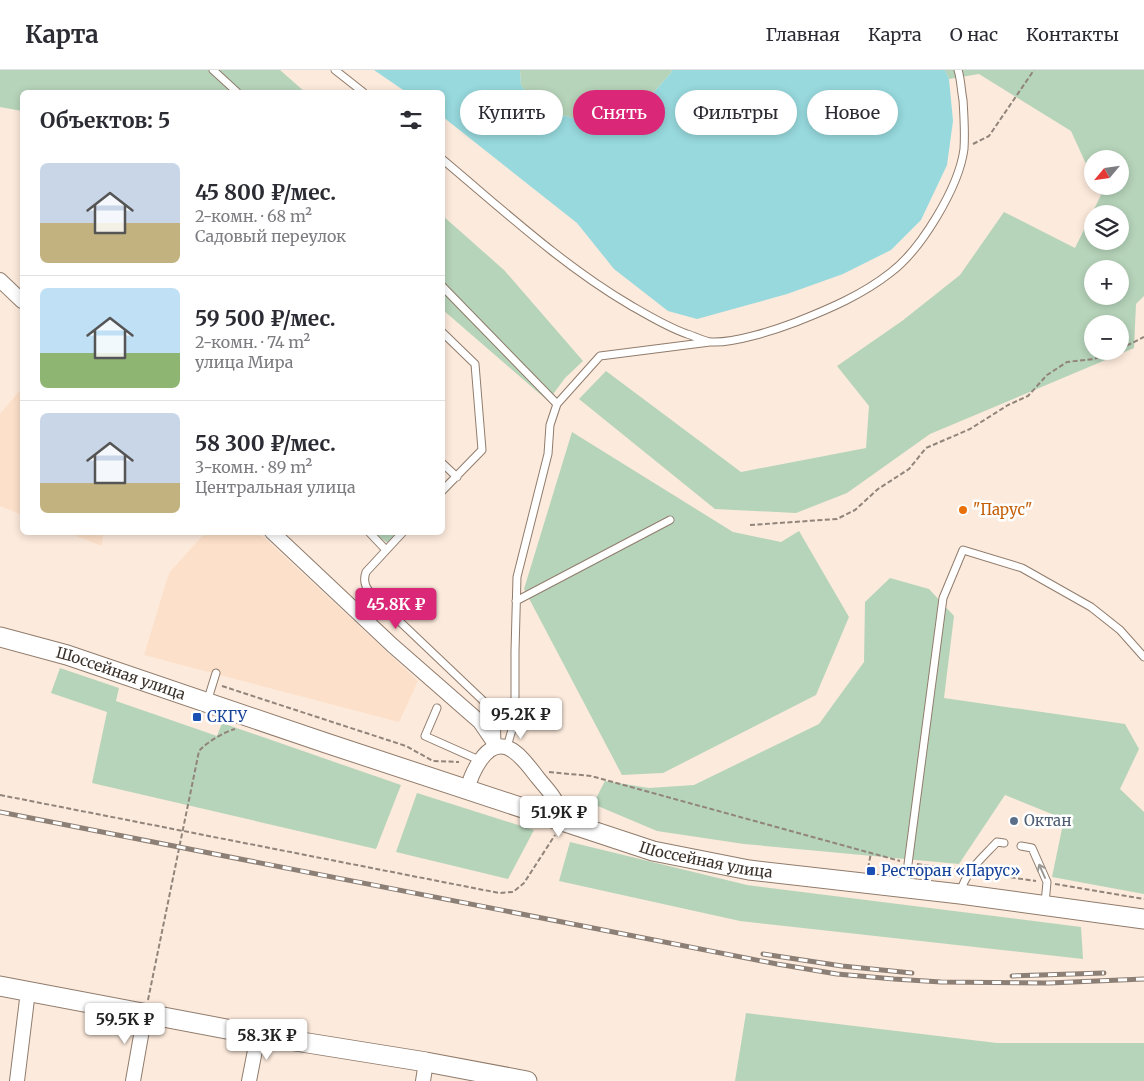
<!DOCTYPE html>
<html lang="ru">
<meta charset="utf-8">
<style>
:root{--surface:#fff;--page:#f7f7f7;--text:#2b2b33;--muted:#7c7c81;--line:#e1e1e2;--accent:#db2777}
body{margin:0;font-family:Merriweather,serif;background:var(--page);color:var(--text);height:100vh;display:flex;flex-direction:column;font-size:19px;white-space:nowrap}
*{box-sizing:border-box;margin:0}
p{font-size:16px;color:var(--muted)}
.icon{flex:none;width:28px;height:28px;fill:none;stroke:currentColor;stroke-width:2;stroke-linecap:round;stroke-linejoin:round}
.map{position:relative;flex:1;overflow:hidden}
.panel{position:absolute;left:20px;top:20px;width:425px;height:445px;display:flex;flex-direction:column;background:var(--surface);border-radius:8px;box-shadow:0 2px 8px #0003}
.panel>*{flex:none}
.guide{position:absolute;left:460px;top:20px;width:475px;height:45px;display:flex;gap:10px}
.needle{width:32px;rotate:241deg}
.fabs{position:absolute;left:1084px;top:80px;display:grid;gap:10px}
.fabs a{display:grid;place-items:center;width:45px;height:45px;border-radius:50%;background:var(--surface);box-shadow:0 2px 8px #0003;font-size:25px}
.price{position:absolute;translate:-50% -42px;padding:0 11px;border-radius:5px;background:#fff;color:#222;font-size:16px;line-height:32px;filter:drop-shadow(0 1px 2px #0008)}
.price::after{content:'';position:absolute;left:50%;top:30px;width:15px;height:11px;margin-left:-8px;background:inherit;clip-path:polygon(0 0,100% 0,50% 100%)}
.price.active{background:var(--accent);color:#fff}
ul{padding:0;list-style:none}
li{display:flex;align-items:center;gap:15px;height:125px;padding:0 20px}
li+li{border-top:1px solid var(--line)}
li span{display:grid;place-items:center;flex:none;width:140px;height:100px;border-radius:8px;color:#555}
li>.icon{margin-inline-start:auto}
span .icon{width:60px;height:60px;fill:#fffc;stroke-width:1}
li b{font-size:21px}
h2{display:flex;justify-content:space-between;align-items:center;height:60px;padding:0 20px;font-size:21px}
.tag{padding:0 18px;border-radius:22px;background:var(--surface);box-shadow:0 2px 8px #0003;font-size:18px;line-height:45px}
.tag.active{background:var(--accent);color:#fff}
header{display:flex;align-items:center;gap:30px;box-sizing:border-box;height:70px;padding:0 25px;background:var(--surface);border-bottom:1px solid var(--line)}
header strong{font-size:24px}
nav{display:flex;gap:28px;margin-inline-start:auto;font-size:18px}
.map>svg:first-child{display:block}
.built{fill:#fde0c9}
.green{fill:#b6d4ba;fill-rule:evenodd}
.water{fill:#97d9dd}
.lines{fill:none;stroke-linecap:round;stroke-linejoin:round}
.lane-casing{stroke:#907c6c;stroke-width:9}
.street-casing{stroke:#907c6c;stroke-width:16}
.secondary-casing{stroke:#907c6c;stroke-width:21}
.path{stroke:#91847a;stroke-width:2;stroke-dasharray:5 2.5;stroke-linecap:butt}
.lane{stroke:#fff;stroke-width:7}
.street{stroke:#fff;stroke-width:14}
.secondary{stroke:#fff;stroke-width:19}
.rail-casing{stroke:#8c7f75;stroke-width:5}
.rail{stroke:#fff;stroke-width:3;stroke-dasharray:9;stroke-linecap:butt}
.oneway{stroke:#9c9894}
.food-dot{fill:#e8710a;stroke:#fff;stroke-width:2}
.transit-dot{fill:#1a4fb4;stroke:#fff;stroke-width:2}
.service-dot{fill:#5c6f8a;stroke:#fff;stroke-width:2}
.labels{text-anchor:middle;stroke-width:5;stroke-linejoin:round;paint-order:stroke}
.food-label{font-size:15px;fill:#c56008;stroke:#fff;text-anchor:start}
.street-label{font-size:15px;fill:#3a312a;stroke:#fff}
.transit-label{font-size:15px;fill:#164399;stroke:#fff;text-anchor:start}
.service-label{font-size:15px;fill:#4e5e75;stroke:#fff;text-anchor:start}
</style>
<header>
<strong>Карта</strong>
<nav><a>Главная</a><a>Карта</a><a>О нас</a><a>Контакты</a></nav>
</header>
<div class="map">
<svg width="1144" height="1011" viewBox="0 0 1144 1011">
<rect width="100%" height="100%" fill="#fceadc"/>
<path class="built" d="M 22,318 L 22,445 L 0,436 L 0,344 Z
M 68,463 L 103,463 L 102,476 Z
M 205,463 L 259,463 L 418,611 L 399,652 L 144,585 L 169,503 Z"/>
<path class="green" d="M 0,0 L 280,0 L 305,22 L 22,22 L 22,41 L 0,37 Z
M 520,0 L 672,0 L 671,3 L 652,24 L 580,50 L 537,38 L 521,15 Z
M 945,0 L 1144,0 L 1144,226 L 1136,234 L 1134,278 L 930,364 L 847,423 L 796,443 L 715,439 L 579,329 L 606,301 L 741,402 L 866,378 L 869,336 L 837,296 L 902,251 L 960,205 L 1004,142 L 1075,178 L 1101,125 L 1097,116 L 1120,116 L 1120,89 L 1092,89 L 1092,107 L 1071,61 L 979,4 L 949,9 ZM 1092,144 L 1120,144 L 1120,171 L 1092,171 ZM 1092,199 L 1120,199 L 1120,226 L 1092,226 ZM 1092,254 L 1120,254 L 1120,281 L 1092,281 Z
M 443,146 L 504,200 L 583,291 L 565,308 L 548,331 L 443,240 Z
M 572,362 L 733,462 L 781,472 L 799,461 L 849,547 L 816,625 L 663,703 L 622,705 L 524,519 Z
M 374,463 L 398,463 L 388,472 L 386,472 Z
M 890,508 L 929,519 L 954,546 L 944,628 L 1125,654 L 1139,679 L 1120,719 L 1144,742 L 1144,824 L 1052,807 L 1064,749 L 1005,725 L 959,794 L 744,774 L 657,761 L 593,734 L 605,711 L 649,718 L 694,715 L 819,654 L 864,592 L 865,532 Z
M 60,598 L 119,618 L 116,631 L 217,666 L 222,653 L 401,715 L 376,779 L 92,713 L 107,642 L 51,623 Z
M 417,723 L 534,760 L 508,809 L 396,782 Z
M 570,772 L 747,815 L 1081,857 L 1083,889 L 740,851 L 559,811 Z
M 746,943 L 997,973 L 1144,973 L 1144,1011 L 735,1011 Z"/>
<path class="water" d="M 374,0 L 520,0 L 521,15 L 537,38 L 580,50 L 652,24 L 671,3 L 672,0 L 945,0 L 949,9 L 953,51 L 947,95 L 921,150 L 891,180 L 843,204 L 787,224 L 697,249 L 668,241 L 614,199 L 577,153 L 443,47 L 442,22 L 406,22 Z"/>
<g class="lines">
<g class="lane-casing">
<path id="lane" d="M 213,0 L 237,22
M 335,0 L 363,22
M 442,89 C 503,140 562,195 630,235 C 649,246 667,257 687,264 C 695,266 704,272 712,272 C 735,273 775,260 796,252 C 829,239 862,225 890,203 C 921,180 959,117 964,79 C 965,63 964,45 963,30 C 961,20 961,9 958,0
M 442,216 L 557,334
M 442,262 L 475,294 L 482,380 L 442,421
M 442,393 L 457,407
M 369,462 L 386,480
M 403,462 L 366,502 C 362,513 367,520 375,528 L 496,643 L 497,674
M 516,531 L 670,450
M 207,632 L 216,603
M 437,638 L 425,666 L 479,690
M 507,677 L 515,649 L 515,581 L 517,507 L 548,384 L 550,355 L 557,334 L 600,286 L 710,272
M 1021,776 L 1032,778 L 1047,812 L 1045,833
M 905,817 L 943,528 L 963,480 L 1022,498 L 1091,537 L 1120,560 L 1144,587
M 960,823 C 966,801 982,788 997,772 L 1004,773"/>
</g>
<g class="street-casing">
<path id="street" d="M 0,210 L 22,231
M 272,462 L 392,575 L 480,652 L 497,677
M 467,720 C 471,705 486,668 508,678 C 520,683 530,698 538,708 C 550,723 560,730 560,751
M 17,1011 L 28,921
M 133,1011 L 145,943
M 249,1011 L 258,965
M 423,1011 L 426,992"/>
</g>
<g class="secondary-casing">
<g id="secondary">
<path id="s1" d="M 0,567 L 67,585 L 326,673 L 653,781 L 749,800 L 960,824 L 1144,849"/>
<path d="M 0,916 L 258,965 L 426,992 L 527,1011"/>
</g>
</g>
<path class="path" d="M 973,74 L 989,66 L 1034,0
M 1120,279 L 1144,267
M 750,455 L 837,449 L 855,440 L 878,419 L 909,399 L 926,378 L 970,359 L 1008,335 L 1028,326 L 1047,305 L 1067,292 L 1094,289 L 1116,281
M 222,616 L 406,676 L 433,691 L 459,692
M 549,702 L 591,706 L 900,791
M 0,725 L 499,823 L 513,822 L 524,813 L 555,765
M 917,794 L 961,800
M 868,798 L 871,783
M 981,803 L 1036,811
M 1055,814 L 1144,829
M 148,930 L 199,681 C 207,672 224,662 235,659"/>
<use href="#lane" class="lane"/>
<use href="#street" class="street"/>
<use href="#secondary" class="secondary"/>
<g class="rail-casing">
<path id="rail" d="M 0,742 L 777,894 L 837,904 L 894,909 L 941,912 L 1049,913 L 1144,909
M 763,884 L 842,896 L 912,903
M 1012,906 L 1104,903"/>
</g>
<use href="#rail" class="rail"/>
</g>
<defs><path id="oneway-shaft" d="M-6 0H5M1.5-3L5.5 0L1.5 3" fill="none" stroke-width="1.6" stroke-linecap="round" stroke-linejoin="round" transform="scale(1.25)"/></defs>
<use class="oneway" href="#oneway-shaft" transform="translate(1042 801) rotate(-114)"/>
<circle class="food-dot" cx="963" cy="440" r="5"/>
<g class="transit-dot">
<rect x="192" y="642" width="10" height="10" rx="2.5"/>
<rect x="866" y="796" width="10" height="10" rx="2.5"/>
</g>
<circle class="service-dot" cx="1014" cy="751" r="5"/>
<g class="labels">
<g class="food-label">
<text x="973" y="445">"Парус"</text>
</g>
<g class="street-label">
<text dy="5" stroke="none"><textPath href="#s1" startOffset="126">Шоссейная улица</textPath></text>
<text dy="5" stroke="none"><textPath href="#s1" startOffset="741">Шоссейная улица</textPath></text>
</g>
<g class="transit-label">
<text x="207" y="652">СКГУ</text>
<text x="881" y="806">Ресторан «Парус»</text>
</g>
<g class="service-label">
<text x="1024" y="756">Октан</text>
</g>
</g>
</svg>
<div class="fabs">
<a><svg class="needle" viewBox="-14 -14 28 28"><path d="M0-13l5 13h-10z" fill="#e53935"/><path d="M0 13l5-13h-10z" fill="#7c7c81"/></svg></a>
<a><svg class="icon" aria-label="layers" viewBox="0 0 24 24"><path d="M12 4l9 5-9 5-9-5zM3 14l9 5 9-5"/></svg></a>
<a>+</a>
<a>−</a>
</div>
<b class="price active" style="left:396px;top:560px">45.8K ₽</b>
<b class="price" style="left:521px;top:670px">95.2K ₽</b>
<b class="price" style="left:559px;top:768px">51.9K ₽</b>
<b class="price" style="left:125px;top:975px">59.5K ₽</b>
<b class="price" style="left:267px;top:991px">58.3K ₽</b>
<div class="guide">
<a class="tag">Купить</a>
<a class="tag active">Снять</a>
<a class="tag">Фильтры</a>
<a class="tag">Новое</a>
</div>
<section class="panel">
<h2>Объектов: 5<svg class="icon" aria-label="filters" viewBox="0 0 24 24"><path d="M4 7h16M4 17h16"/><circle cx="9" cy="7" r="2"/><circle cx="15" cy="17" r="2"/></svg></h2>
<ul>
<li><span style="background:linear-gradient(#c9d6e8 60%,#c2b280 0)"><svg class="icon" aria-label="home" viewBox="0 0 24 24"><path d="M3 11l9-7 9 7M6 9v11h12V9"/></svg></span><div><b>45 800 ₽/мес.</b><p>2-комн. · 68 m²</p><p>Садовый переулок</p></div></li>
<li><span style="background:linear-gradient(#bfe0f5 65%,#8fb573 0)"><svg class="icon" aria-label="home" viewBox="0 0 24 24"><path d="M3 11l9-7 9 7M6 9v11h12V9"/></svg></span><div><b>59 500 ₽/мес.</b><p>2-комн. · 74 m²</p><p>улица Мира</p></div></li>
<li><span style="background:linear-gradient(#c9d6e8 70%,#c2b280 0)"><svg class="icon" aria-label="home" viewBox="0 0 24 24"><path d="M3 11l9-7 9 7M6 9v11h12V9"/></svg></span><div><b>58 300 ₽/мес.</b><p>3-комн. · 89 m²</p><p>Центральная улица</p></div></li>
</ul>
</section>
</div>
